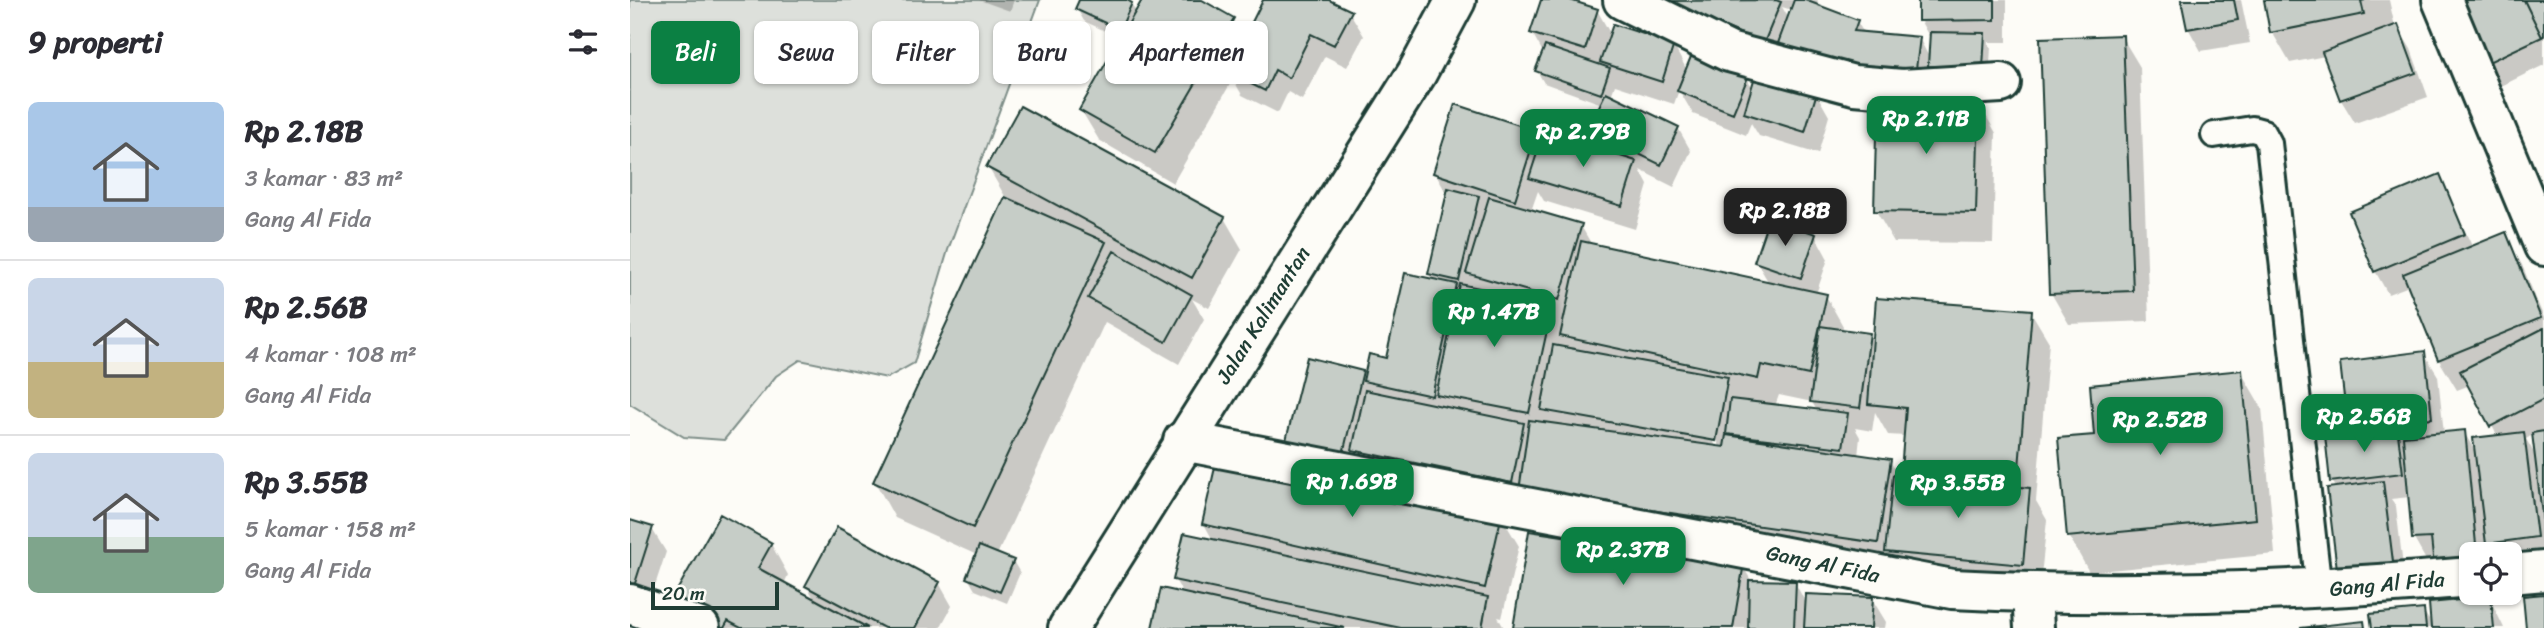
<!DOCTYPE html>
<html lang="id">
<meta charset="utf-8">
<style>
:root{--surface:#fff;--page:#f7f7f7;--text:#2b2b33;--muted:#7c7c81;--line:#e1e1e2;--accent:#0b8043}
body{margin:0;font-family:Sriracha,sans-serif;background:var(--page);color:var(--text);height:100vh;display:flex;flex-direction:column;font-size:26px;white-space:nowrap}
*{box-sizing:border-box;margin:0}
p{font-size:23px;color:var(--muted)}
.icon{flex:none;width:38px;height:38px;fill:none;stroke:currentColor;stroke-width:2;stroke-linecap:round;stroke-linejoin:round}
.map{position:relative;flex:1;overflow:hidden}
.side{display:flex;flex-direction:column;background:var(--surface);width:630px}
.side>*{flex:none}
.hud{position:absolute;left:21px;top:21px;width:665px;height:63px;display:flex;gap:14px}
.buttons{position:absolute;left:1829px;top:542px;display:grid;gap:14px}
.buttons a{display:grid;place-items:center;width:63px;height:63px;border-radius:10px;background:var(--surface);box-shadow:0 2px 5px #0004;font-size:35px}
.scale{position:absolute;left:21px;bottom:18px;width:128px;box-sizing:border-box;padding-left:7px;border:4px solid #1f3d34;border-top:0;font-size:19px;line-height:24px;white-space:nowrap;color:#1f3d34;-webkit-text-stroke:5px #fdfcf7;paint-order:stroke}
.price{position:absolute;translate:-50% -60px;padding:0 16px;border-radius:14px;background:var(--accent);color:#fff;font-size:23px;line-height:46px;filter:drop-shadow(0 2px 4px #0008)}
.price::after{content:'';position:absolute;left:50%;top:42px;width:21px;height:16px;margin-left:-10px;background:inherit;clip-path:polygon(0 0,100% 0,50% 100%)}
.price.selected{background:#222;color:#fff}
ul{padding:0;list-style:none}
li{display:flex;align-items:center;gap:21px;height:175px;padding:0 28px}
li+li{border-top:2px solid var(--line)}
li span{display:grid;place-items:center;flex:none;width:196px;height:140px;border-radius:10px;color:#555}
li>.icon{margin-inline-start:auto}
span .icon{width:84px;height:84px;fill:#fffc;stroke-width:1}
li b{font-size:30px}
h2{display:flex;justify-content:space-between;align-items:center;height:84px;padding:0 28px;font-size:30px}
.tag{padding:0 24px;border-radius:10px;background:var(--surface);box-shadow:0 2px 5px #0004;font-size:24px;line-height:63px}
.tag.selected{background:var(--accent);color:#fff}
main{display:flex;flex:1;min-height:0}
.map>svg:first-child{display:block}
.green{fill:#dde0db;stroke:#7e8e88;stroke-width:2}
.shadow{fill:#0003;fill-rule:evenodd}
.building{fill:#c6cdc7;stroke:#1f3d34;stroke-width:2}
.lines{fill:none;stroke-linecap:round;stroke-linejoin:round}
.lane-casing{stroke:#1f3d34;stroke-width:30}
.street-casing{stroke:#1f3d34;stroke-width:44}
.primary-casing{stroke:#1f3d34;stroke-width:44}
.lane{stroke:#fdfcf7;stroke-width:24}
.street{stroke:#fdfcf7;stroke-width:38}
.primary{stroke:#fdfcf7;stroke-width:38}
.labels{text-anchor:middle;stroke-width:6;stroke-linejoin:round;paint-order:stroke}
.street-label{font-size:21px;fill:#1f3d34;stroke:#fdfcf7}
</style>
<main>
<section class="side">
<h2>9 properti<svg class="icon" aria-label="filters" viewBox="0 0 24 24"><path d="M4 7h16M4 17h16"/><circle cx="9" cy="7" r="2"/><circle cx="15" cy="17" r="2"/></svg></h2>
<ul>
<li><span style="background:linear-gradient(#a9c7e8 75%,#9aa5b1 0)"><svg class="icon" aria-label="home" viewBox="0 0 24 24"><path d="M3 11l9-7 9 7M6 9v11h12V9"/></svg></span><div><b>Rp 2.18B</b><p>3 kamar · 83 m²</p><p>Gang Al Fida</p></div></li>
<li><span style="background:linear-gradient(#c9d6e8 60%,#c2b280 0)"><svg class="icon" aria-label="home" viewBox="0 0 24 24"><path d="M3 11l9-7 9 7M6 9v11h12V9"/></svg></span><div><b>Rp 2.56B</b><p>4 kamar · 108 m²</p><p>Gang Al Fida</p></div></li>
<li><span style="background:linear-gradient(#c9d6e8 60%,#7fa58c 0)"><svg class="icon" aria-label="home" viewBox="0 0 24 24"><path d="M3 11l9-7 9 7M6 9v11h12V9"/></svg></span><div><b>Rp 3.55B</b><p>5 kamar · 158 m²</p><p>Gang Al Fida</p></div></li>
</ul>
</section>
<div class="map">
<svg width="1914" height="628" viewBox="0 0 1914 628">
<rect width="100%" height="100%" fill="#fdfcf7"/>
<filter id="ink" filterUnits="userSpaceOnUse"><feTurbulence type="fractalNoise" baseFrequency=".0143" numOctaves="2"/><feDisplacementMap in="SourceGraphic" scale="14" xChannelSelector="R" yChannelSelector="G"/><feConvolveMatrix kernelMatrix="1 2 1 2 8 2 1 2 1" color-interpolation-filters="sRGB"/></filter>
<g filter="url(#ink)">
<path class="green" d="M 0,0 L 410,0 L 318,250 L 284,363 L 257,378 L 170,360 L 146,376 L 94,440 L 54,437 L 0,404 Z"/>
<path class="shadow" d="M 349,0 L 384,0 L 380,11 Z
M 451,0 L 492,0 L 501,4 L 507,14 L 514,0 L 568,0 L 602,19 L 615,41 L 635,0 L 695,0 L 720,13 L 734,36 L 717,67 L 695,56 L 672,100 L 658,92 L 648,113 L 612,95 L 603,79 L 543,183 L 469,140 L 451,110 L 492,39 L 454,21 L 447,9 Z
M 912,0 L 934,0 L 967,10 L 981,35 L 1043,45 L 1057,70 L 1117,78 L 1123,89 L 1186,93 L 1199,116 L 1188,154 L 1129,136 L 1121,123 L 1116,135 L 1063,114 L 1049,90 L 1044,104 L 985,85 L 981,96 L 1048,128 L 1061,151 L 1044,187 L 1010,170 L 1018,185 L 1005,229 L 914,201 L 908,191 L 901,211 L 951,226 L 962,245 L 1139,283 L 1126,261 L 1185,235 L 1198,259 L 1186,294 L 1196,296 L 1213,326 L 1212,331 L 1239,334 L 1245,344 L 1401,312 L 1419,342 L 1406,501 L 1417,520 L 1409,595 L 871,516 L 889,546 L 872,618 L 868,617 L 874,628 L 524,628 L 554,595 L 545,580 L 584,542 L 574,524 L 669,470 L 732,373 L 736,379 L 758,360 L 803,281 L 799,274 L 818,196 L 805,173 L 906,133 L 912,143 L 973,152 L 959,129 L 972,104 L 914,83 L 907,71 L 914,54 L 902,33 ZM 1149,395 L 1182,402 L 1187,411 L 1145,406 ZM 1245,412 L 1258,435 L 1275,436 L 1272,470 L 1277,478 L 1270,478 L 1260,461 L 1228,456 L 1230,437 L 1225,428 L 1242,431 ZM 1083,433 L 1091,448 L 1087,448 L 1080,435 Z
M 1032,0 L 1188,0 L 1186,6 L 1227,22 L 1234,33 L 1289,38 L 1300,59 L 1301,40 L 1290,20 L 1289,0 L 1377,0 L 1377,42 L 1358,42 L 1361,47 L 1359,80 L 1348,102 L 1366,133 L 1363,243 L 1264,242 L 1246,211 L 1248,100 L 1147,65 ZM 1152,7 L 1162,10 L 1159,19 Z
M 1553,0 L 1611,0 L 1620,43 L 1571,51 L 1558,28 Z
M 1636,0 L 1759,0 L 1765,27 L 1767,26 L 1781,49 L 1798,97 L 1725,123 L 1711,100 L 1695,56 L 1660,63 L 1642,32 Z
M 1835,0 L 1914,0 L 1914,65 L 1863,90 Z
M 1492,37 L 1510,67 L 1519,321 L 1439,324 L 1421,293 Z
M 358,167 L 594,218 L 612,249 L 579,308 L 562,299 L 574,319 L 549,364 L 475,322 L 367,555 L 383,561 L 390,573 L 377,603 L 345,590 L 338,578 L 347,555 L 265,518 L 245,482 L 376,198 Z
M 1809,176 L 1843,248 L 1875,235 L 1892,265 L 1914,318 L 1914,429 L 1905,434 L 1914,433 L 1914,560 L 1864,555 L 1856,540 L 1857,555 L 1797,562 L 1784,539 L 1780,497 L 1761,499 L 1766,506 L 1776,593 L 1702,481 L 1707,435 L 1703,428 L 1716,399 L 1794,353 L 1808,376 L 1814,434 L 1834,432 L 1846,453 L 1868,437 L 1840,385 L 1827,390 L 1809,360 L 1779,286 L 1758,294 L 1745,271 ZM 1904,434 L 1907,458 L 1896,439 Z
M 1611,372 L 1632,408 L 1645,554 L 1459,572 L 1439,536 L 1466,437 Z
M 0,522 L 22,529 L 36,552 L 13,622 L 0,618 Z
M 141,544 L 158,575 L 154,584 L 186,602 L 177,586 L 309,583 L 322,606 L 310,628 L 59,628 Z
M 1112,565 L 1122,582 L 1165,583 L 1177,605 L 1242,599 L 1256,622 L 1255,628 L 885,628 Z
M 1860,599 L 1874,628 L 1743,628 L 1793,610 L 1803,627 Z"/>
<path class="building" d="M 449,0 L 497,0 L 502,3 L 490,30 L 445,9 Z
M 512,0 L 572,0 L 604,18 L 525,153 L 449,110 Z
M 633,0 L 699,0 L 722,11 L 704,45 L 681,34 L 659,78 L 645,70 L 635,91 L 597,72 Z
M 911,0 L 940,0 L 968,9 L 955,50 L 900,33 Z
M 1146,0 L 1151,2 L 1134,43 L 1031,1 Z
M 1164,0 L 1175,0 L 1228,20 L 1224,31 L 1290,37 L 1285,77 L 1209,70 L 1147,46 Z
M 1288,0 L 1365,0 L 1365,20 L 1288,21 Z
M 1551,0 L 1604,0 L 1608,20 L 1557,29 Z
M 1634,0 L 1735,0 L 1731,1 L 1734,14 L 1640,33 Z
M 1833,0 L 1894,0 L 1912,37 L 1848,67 L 1823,15 L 1838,8 Z
M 1894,0 L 1914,0 L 1914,36 L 1912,37 Z
M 983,24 L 1044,44 L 1032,82 L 970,62 Z
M 1768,24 L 1786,73 L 1710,100 L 1692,52 Z
M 1300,32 L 1355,33 L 1353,68 L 1298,66 Z
M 1493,35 L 1503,291 L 1419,294 L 1410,38 Z
M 915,46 L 980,68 L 971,94 L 905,71 Z
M 1062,54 L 1118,77 L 1103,113 L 1047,91 Z
M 1126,73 L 1187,92 L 1175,132 L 1114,113 Z
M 976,92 L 1049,127 L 1031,165 L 958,129 Z
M 1247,98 L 1349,101 L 1346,213 L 1244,211 Z
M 825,104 L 907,131 L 885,200 L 803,173 Z
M 390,106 L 595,217 L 562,278 L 356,167 Z
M 914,132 L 1006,161 L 992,206 L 899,178 Z
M 1810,174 L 1835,234 L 1744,272 L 1719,212 Z
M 818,188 L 849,196 L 829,281 L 798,274 Z
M 375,197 L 476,242 L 343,528 L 243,482 Z
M 859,197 L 952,224 L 929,300 L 836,273 Z
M 1139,218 L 1186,234 L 1171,278 L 1124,262 Z
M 1876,232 L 1911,318 L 1808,360 L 1773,274 Z
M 951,241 L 1197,294 L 1179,375 L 1131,365 L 1128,379 L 930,336 Z
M 484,251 L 562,295 L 536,342 L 458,298 Z
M 775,273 L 827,284 L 802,396 L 733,381 L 739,354 L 756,358 Z
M 830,284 L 923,303 L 899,413 L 806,395 Z
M 1246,298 L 1402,310 L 1388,480 L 1271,471 L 1276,408 L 1238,404 Z
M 1190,326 L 1240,333 L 1230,408 L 1180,402 Z
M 1914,328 L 1914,399 L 1860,427 L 1830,371 Z
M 923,345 L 1098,377 L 1086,441 L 911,410 Z
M 1795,351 L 1802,418 L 1701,429 L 1698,399 L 1714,397 L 1710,362 Z
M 677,357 L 733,371 L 711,462 L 654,448 Z
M 1612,370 L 1626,519 L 1437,537 L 1428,438 L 1464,435 L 1460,385 Z
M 735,390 L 894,423 L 882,483 L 722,450 Z
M 1100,399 L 1218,413 L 1213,448 L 1096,434 Z
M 899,420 L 1094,447 L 1096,435 L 1261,459 L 1248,543 L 889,491 Z
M 1767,426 L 1773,473 L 1700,482 L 1695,435 Z
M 1835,430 L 1847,555 L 1841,555 L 1841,563 L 1804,567 L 1801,538 L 1782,539 L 1773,436 Z
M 1914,431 L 1914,531 L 1902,433 Z
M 1894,432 L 1907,537 L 1856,544 L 1843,438 Z
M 589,450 L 872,514 L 855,588 L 572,524 Z
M 1263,475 L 1400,488 L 1393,565 L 1255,552 Z
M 1753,481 L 1764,570 L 1708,577 L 1697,488 Z
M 90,514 L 142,543 L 128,568 L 238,628 L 111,628 L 98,621 L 94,628 L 90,628 L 41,601 Z
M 0,520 L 23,527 L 0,599 Z
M 207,527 L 310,582 L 285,628 L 254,628 L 175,586 Z
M 899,531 L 1114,563 L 1103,628 L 883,628 Z
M 554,533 L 858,597 L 852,628 L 771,628 L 543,580 Z
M 349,546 L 384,560 L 370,592 L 336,578 Z
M 1119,580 L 1166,581 L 1164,628 L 1118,628 Z
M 531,588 L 715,628 L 522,628 Z
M 1176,594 L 1243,597 L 1241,628 L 1174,628 Z
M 1914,594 L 1914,628 L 1896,628 L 1893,596 Z
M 1861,597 L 1864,628 L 1801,628 L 1799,603 Z
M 1794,609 L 1796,628 L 1742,628 L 1740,614 Z
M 1734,621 L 1735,628 L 1670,628 Z"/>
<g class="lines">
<g class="lane-casing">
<path id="lane" d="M 1584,135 L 1622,129 L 1633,132 L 1639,143 L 1689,590"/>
</g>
<g class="street-casing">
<path id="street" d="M 993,0 L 1099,52 L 1224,85 L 1272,89 L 1371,83
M 1812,0 L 1914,246
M 553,441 L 1322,589 C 1495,598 1668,592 1841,577
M 1880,574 L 1914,571
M 1402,593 L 1404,628
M 0,604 L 70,628"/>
</g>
<g class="primary-casing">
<path id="primary" d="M 438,628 L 787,73 L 826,0"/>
</g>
<use href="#lane" class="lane"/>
<use href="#street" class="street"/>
<use href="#primary" class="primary"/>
</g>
</g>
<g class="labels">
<g class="street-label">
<text transform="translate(633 315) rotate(-58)" y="7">Jalan Kalimantan</text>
<text transform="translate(1193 564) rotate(12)" y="7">Gang Al Fida</text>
<text transform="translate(1757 584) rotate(-5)" y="7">Gang Al Fida</text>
</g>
</g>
</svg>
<div class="buttons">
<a><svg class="icon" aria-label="locate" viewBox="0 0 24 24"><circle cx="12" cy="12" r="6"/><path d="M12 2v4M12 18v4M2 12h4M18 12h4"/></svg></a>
</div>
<div class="scale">20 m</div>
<b class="price" style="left:1296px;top:156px">Rp 2.11B</b>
<b class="price" style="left:953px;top:169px">Rp 2.79B</b>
<b class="price selected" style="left:1155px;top:248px">Rp 2.18B</b>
<b class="price" style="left:864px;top:349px">Rp 1.47B</b>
<b class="price" style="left:1734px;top:454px">Rp 2.56B</b>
<b class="price" style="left:1530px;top:457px">Rp 2.52B</b>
<b class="price" style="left:722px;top:519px">Rp 1.69B</b>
<b class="price" style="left:1328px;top:520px">Rp 3.55B</b>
<b class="price" style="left:993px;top:587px">Rp 2.37B</b>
<div class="hud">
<a class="tag selected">Beli</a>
<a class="tag">Sewa</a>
<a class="tag">Filter</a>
<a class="tag">Baru</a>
<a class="tag">Apartemen</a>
</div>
</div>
</main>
